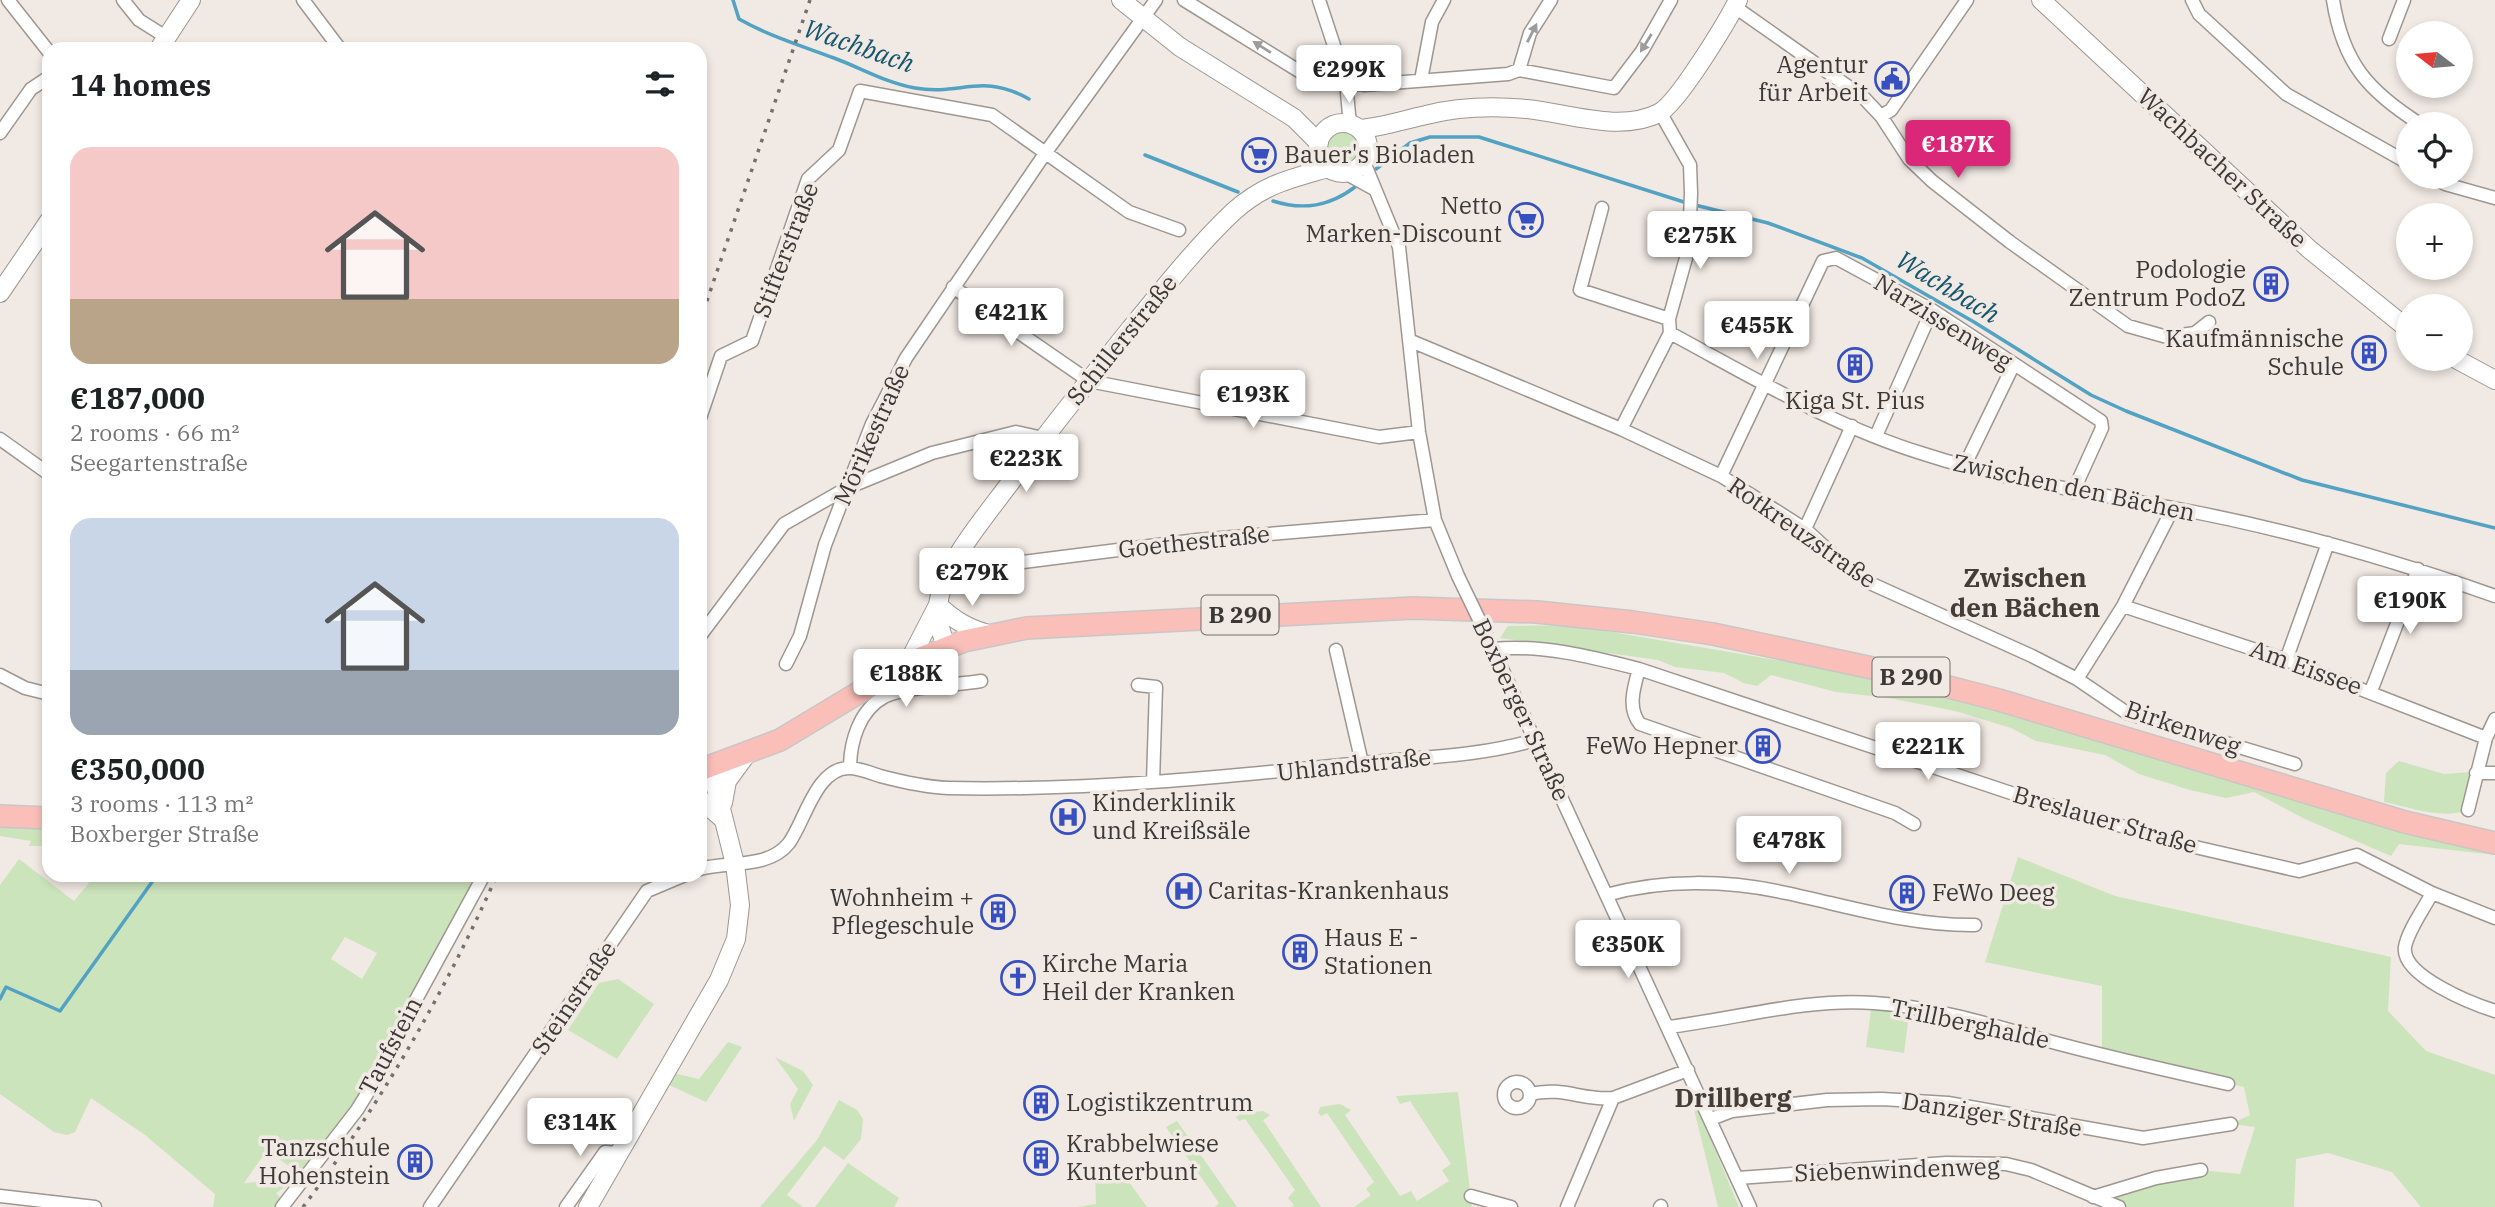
<!DOCTYPE html>
<meta charset="utf-8">
<style>
:root{--surface:#fff;--page:#f6f6f6;--text:#202124;--muted:#757577;--accent:#db2777}
body{margin:0;font-family:"IBM Plex Serif",serif;background:var(--page);color:var(--text);height:100vh;display:flex;flex-direction:column;font-size:26px;white-space:nowrap}
*{box-sizing:border-box;margin:0}
p{font-size:23px;color:var(--muted)}
.icon{flex:none;width:38px;height:38px;fill:none;stroke:currentColor;stroke-width:2;stroke-linecap:round;stroke-linejoin:round}
.map{position:relative;flex:1;overflow:hidden}
.details{position:absolute;left:42px;top:42px;width:665px;height:840px;display:flex;flex-direction:column;background:var(--surface);border-radius:21px;box-shadow:0 4px 10px #0003}
.details>*{flex:none}
.needle{width:46px;rotate:286deg}
.controls{position:absolute;left:2396px;top:21px;display:grid;gap:14px}
.controls a{display:grid;place-items:center;width:77px;height:77px;border-radius:50%;background:var(--surface);box-shadow:0 4px 10px #0003;font-size:35px}
.price{position:absolute;translate:-50% -60px;padding:0 16px;border-radius:7px;background:#fff;color:#222;font-size:23px;line-height:46px;filter:drop-shadow(0 2px 4px #0008)}
.price::after{content:'';position:absolute;left:50%;top:42px;width:21px;height:16px;margin-left:-10px;background:inherit;clip-path:polygon(0 0,100% 0,50% 100%)}
.price.active{background:var(--accent);color:#fff}
ul{padding:0;list-style:none}
li{display:grid;align-content:center;gap:14px;height:371px;padding:0 28px}
li span{display:grid;place-items:center;height:217px;border-radius:21px;color:#555}
li>.icon{margin-inline-start:auto}
span .icon{width:126px;height:126px;fill:#fffc;stroke-width:1}
li b{font-size:30px}
h2{display:flex;justify-content:space-between;align-items:center;height:84px;padding:0 28px;font-size:30px}
.map>svg:first-child{display:block}
.green{fill:#cce4bb;fill-rule:evenodd}
.lines{fill:none;stroke-linecap:round;stroke-linejoin:round}
.stream{stroke:#52a2c4;stroke-width:3.5}
.street-casing{stroke:#9e9691;stroke-width:15}
.secondary-casing{stroke:#9e9691;stroke-width:20}
.primary-casing{stroke:#c8c7c7;stroke-width:24}
.street{stroke:#fff;stroke-width:12}
.secondary{stroke:#fff;stroke-width:18}
.primary{stroke:#fabfb8;stroke-width:21}
.rail{stroke:#75706d;stroke-width:3.5;stroke-dasharray:3.5 7;stroke-linecap:butt}
.street-bridge-casing{stroke:#9e9691;stroke-width:15;stroke-linecap:butt}
.street-bridge{stroke:#fff;stroke-width:12}
.oneway{fill:#9d9c9a}
.labels{text-anchor:middle;stroke-width:7;stroke-linejoin:round;paint-order:stroke}
.shield{fill:#f1e9e3;stroke:#726d6a;stroke-width:2}
.shield-label{font-size:23px;font-weight:bold;fill:#3b3836}
.poi-label{font-size:24px;fill:#3b3836;stroke:#f1e9e3;text-anchor:start}
.street-label{font-size:24px;fill:#3b3836;stroke:#f1e9e3}
.water-label{font-size:26px;font-style:italic;fill:#15556e;stroke:#f1e9e3}
.neighbourhood-label{font-size:26px;font-weight:bold;fill:#433c38;stroke:#f1e9e3}
</style>
<div class="map">
<svg width="2495" height="1207" viewBox="0 0 2495 1207">
<rect width="100%" height="100%" fill="#f1e9e3"/>
<path class="green" d="M1327 147a16 16 0 1 1 32 0a16 16 0 1 1-32 0Z
M 1571,625 L 1817,667 L 1988,707 L 2403,832 L 2495,851 L 2495,855 L 2399,844 L 2391,856 L 2305,819 L 2254,792 L 2226,798 L 2190,790 L 2139,774 L 2105,755 L 2036,741 L 2011,728 L 1955,711 L 1889,698 L 1836,692 L 1771,675 L 1757,686 L 1744,683 L 1724,673 L 1675,667 L 1658,660 L 1500,638 L 1508,626 Z
M 2399,761 L 2444,774 L 2473,772 L 2468,810 C 2442,820 2410,807 2384,802 L 2386,773 Z
M 0,816 L 49,818 L 49,846 L 29,846 L 31,841 L 0,836 Z
M 2018,857 L 2115,896 L 2391,957 L 2388,1011 L 2426,1051 L 2495,1075 L 2495,1207 L 2421,1207 L 2392,1172 L 2328,1153 L 2296,1159 L 2294,1207 L 2119,1207 L 2093,1197 L 2201,1170 L 2240,1174 L 2255,1127 L 2231,1124 L 2250,1115 L 2244,1087 L 2102,1055 L 2102,986 L 1985,962 Z
M 19,859 L 74,901 L 89,883 L 83,879 L 85,875 L 484,875 L 389,1058 L 305,1178 L 267,1150 L 244,1183 L 290,1179 L 293,1182 L 276,1193 L 285,1203 L 282,1207 L 213,1207 L 215,1194 L 145,1135 L 91,1098 L 75,1132 L 67,1135 L 54,1132 L 0,1094 L 0,885 ZM 345,937 L 377,953 L 362,979 L 331,959 Z
M 618,979 L 654,1004 L 617,1059 L 568,1030 L 599,983 Z
M 1872,1003 L 1910,1007 L 1904,1053 L 1866,1047 Z
M 728,1042 L 742,1047 L 706,1102 L 667,1084 L 673,1073 L 699,1079 Z
M 775,1057 L 803,1071 L 813,1085 L 794,1121 L 790,1104 L 798,1089 Z
M 1458,1092 L 1472,1207 L 1354,1207 L 1371,1195 L 1366,1189 L 1374,1182 L 1327,1113 L 1321,1116 L 1318,1113 L 1320,1107 L 1340,1104 L 1351,1110 L 1345,1115 L 1400,1196 L 1411,1191 L 1417,1201 L 1449,1181 L 1442,1170 L 1451,1164 L 1410,1101 L 1400,1104 L 1396,1096 Z
M 1691,1097 L 1694,1099 L 1739,1207 L 1718,1207 Z
M 839,1100 L 857,1110 L 863,1119 L 861,1139 L 844,1160 L 824,1146 L 787,1195 L 803,1207 L 760,1207 L 817,1140 Z
M 1263,1111 L 1270,1115 L 1263,1120 L 1321,1207 L 1291,1207 L 1294,1205 L 1288,1198 L 1295,1190 L 1245,1119 L 1239,1121 L 1236,1117 L 1242,1113 Z
M 1177,1121 L 1237,1207 L 1215,1207 L 1219,1203 L 1166,1127 Z
M 848,1163 L 899,1198 L 894,1207 L 815,1207 Z
M 1116,1164 L 1147,1207 L 1078,1207 L 1096,1204 L 1095,1172 L 1099,1165 Z"/>
<g class="lines">
<path class="stream" d="M 733,0 L 739,19 C 769,36 802,46 834,58 C 861,68 886,83 915,88 C 961,96 981,72 1029,99
M 1145,155 L 1238,192
M 1376,169 L 1410,143 L 1430,137 L 1479,137 L 1687,203
M 1273,201 C 1304,211 1330,206 1355,187
M 1695,205 L 1768,223 L 1862,258 L 1974,322 L 2091,395 L 2126,411 L 2302,480 L 2495,528
M 0,999 L 6,987 L 60,1011 L 157,875"/>
<g class="street-casing">
<path id="street" d="M 8,0 L 49,52
M 123,0 L 139,20 L 166,37
M 303,0 L 340,49
M 1184,0 L 1307,76 L 1365,85 L 1508,74 L 1519,70 L 1614,88 L 1642,51 L 1671,0
M 1319,0 L 1346,82 L 1350,125
M 2192,0 L 2199,14 L 2286,94 L 2408,163
M 2333,0 C 2343,63 2368,91 2420,124
M 1735,7 L 1863,97 L 1881,116 L 1909,159 L 1932,181 L 2010,242 L 2128,326 L 2167,337 L 2195,333 L 2209,322
M 2389,39 L 2404,0
M 1519,70 L 1530,33 L 1551,0
M 1421,80 L 1432,22 L 1444,0
M 1881,116 L 1891,110 L 1967,0
M 0,133 L 31,89 L 49,77
M 1364,162 L 1399,247 L 1419,432 L 1435,520 L 1458,576
M 1345,173 L 1374,189
M 2432,177 L 2445,184 L 2495,198
M 1602,208 L 1580,290 L 1669,319
M 953,287 L 1089,381 L 1379,437 L 1419,432
M 1670,333 C 1752,377 1835,427 1924,454 C 2007,481 2088,492 2173,508 C 2283,528 2390,559 2495,596
M 1411,341 L 1621,429 L 1721,476 L 1805,529 L 1841,562 L 1872,584 L 2032,656 L 2077,679 L 2127,713 L 2295,764
M 700,418 L 721,356 L 752,341 L 808,179 L 839,150 L 860,91 L 992,115 L 1129,212 L 1179,230
M 1621,429 L 1670,333 L 1669,319 L 1689,247 L 1691,193 L 1690,165 L 1660,112
M 1876,436 L 1932,310
M 0,439 L 49,474
M 1964,467 L 2013,366
M 1721,476 L 1823,261 L 1836,258 L 1932,310 L 2101,421 L 2102,428 L 2073,492
M 1805,529 L 1852,426
M 955,563 L 968,569 L 1197,540 L 1435,520
M 2123,606 L 2286,660 L 2486,738
M 700,636 L 784,524 L 847,488 L 932,453 L 1016,432 L 1043,438
M 1491,645 L 1750,1207
M 1493,649 C 1542,644 1592,657 1639,669 L 2017,795 L 2182,844 L 2299,871 L 2357,855 L 2432,893 L 2495,918
M 1336,650 L 1362,763
M 2286,660 L 2328,543
M 786,664 L 800,636 L 825,545 L 847,488 L 872,424 L 906,358 L 1046,152 L 1156,0
M 1639,669 C 1634,687 1627,708 1640,724 L 1895,813 L 1914,824
M 0,675 L 25,688 L 49,694
M 2077,679 L 2123,606 L 2173,508
M 1138,685 L 1156,687 L 1153,782
M 2371,691 L 2418,569
M 850,768 C 850,743 859,710 884,697 C 902,687 958,685 981,681
M 2476,773 L 2495,773
M 2468,810 L 2486,738 L 2495,719
M 700,869 C 728,861 769,869 789,843 C 805,821 816,768 849,768 C 859,768 871,773 880,776 C 903,782 925,787 948,788 C 1087,791 1224,777 1361,763 C 1419,757 1478,757 1535,740
M 2432,893 C 2424,909 2408,930 2405,947 C 2401,976 2473,1004 2495,1011
M 1606,895 C 1663,879 1728,880 1786,893 C 1848,906 1910,926 1975,925
M 1668,1027 C 1736,1019 1805,998 1874,1003 C 1932,1007 1986,1023 2041,1039 C 2103,1056 2165,1070 2228,1084
M1504 1095a13 13 0 1 1 26 0a13 13 0 1 1-26 0Z
M 1530,1094 C 1564,1086 1583,1101 1613,1098 L 1688,1070
M 1711,1119 L 1732,1111 L 1827,1100 L 1882,1099 L 1948,1103 L 2143,1138 L 2231,1124
M 1738,1178 L 1946,1163 L 2006,1164 L 2031,1170 L 2119,1207
M 0,1196 L 95,1207
M 1471,1196 L 1511,1207
M 2093,1197 L 2156,1178 L 2201,1170
M 282,1207 L 357,1110 L 389,1058 L 412,1007 L 484,875
M 430,1207 L 647,891 L 685,875
M 566,1207 L 605,1152 L 617,1153
M 1567,1207 L 1613,1098
M 1660,1207 L 1661,1206"/>
</g>
<g class="secondary-casing">
<path id="secondary" d="M 1121,0 L 1180,47 L 1294,118 L 1319,143
M 2041,0 L 2309,249 L 2408,329
M 159,49 L 191,0
M1318 148a25 25 0 1 1 50 0a25 25 0 1 1-50 0Z
M 1359,129 C 1383,127 1403,120 1426,115 C 1458,107 1495,106 1527,109 C 1568,113 1620,133 1659,113 C 1678,103 1727,22 1738,0
M 0,293 L 49,221
M 2456,359 L 2495,380
M 938,605 C 955,621 969,629 992,635
M 946,647 C 940,630 935,612 940,595 C 949,558 988,513 1010,483 C 1049,430 1090,379 1131,328 C 1164,288 1196,247 1233,212 C 1264,184 1290,179 1328,168
M 908,663 L 938,605
M 700,799 L 724,820
M 723,803 L 727,781 L 746,755
M 588,1207 L 719,980 L 736,939 L 740,905 L 735,864 L 711,769"/>
</g>
<g class="primary-casing">
<path id="primary" d="M 700,770 L 780,740 L 908,663 L 964,641 L 1027,628 L 1413,608 L 1537,612 L 1633,622 L 1713,634 L 1891,672 L 1999,700 L 2405,822 L 2495,843
M 0,816 L 49,818"/>
</g>
<use href="#street" class="street"/>
<use href="#secondary" class="secondary"/>
<use href="#primary" class="primary"/>
<path class="rail" d="M 700,321 L 810,0
M 303,1207 C 380,1105 445,992 497,875"/>
<g class="street-bridge-casing">
<path id="street-bridge" d="M 1458,576 L 1487,636"/>
</g>
<use href="#street-bridge" class="street-bridge"/>
</g>
<defs><path id="oneway-solid" d="M-6-.8H1V-3.2L6.5 0L1 3.2V.8H-6Z" transform="scale(1.75)"/></defs>
<g class="oneway">
<use href="#oneway-solid" transform="translate(1532 33) rotate(-63)"/>
<use href="#oneway-solid" transform="translate(1646 43) rotate(122)"/>
<use href="#oneway-solid" transform="translate(1262 47) rotate(-148)"/>
</g>
<defs>
<g id="civic-ring" transform="scale(1.75)"><circle r="9.5" fill="#f1e9e3" stroke="#364fc1" stroke-width="1.5"/><path d="M-.6-6.5H3V-4.5H.6V-3L4-1V1h2V6H-6V1h2V-1L-.6-3ZM-1.2 2.5V6h2.4V2.5Z" fill="#364fc1"/></g>
<g id="supermarket-ring" transform="scale(1.75)"><circle r="9.5" fill="#f1e9e3" stroke="#364fc1" stroke-width="1.5"/><path d="M-6-5.5h2.5l.6 2H6L4.5 2H-2.5L-4.4-4H-6ZM-1.5 3.2a1.3 1.3 0 1 0 .1 0ZM3 3.2a1.3 1.3 0 1 0 .1 0Z" fill="#364fc1"/></g>
<g id="building-ring" transform="scale(1.75)"><circle r="9.5" fill="#f1e9e3" stroke="#364fc1" stroke-width="1.5"/><path d="M-4-6H4V6H1V3H-1V6H-4ZM-2.5-4.3h1.7v1.8h-1.7ZM.8-4.3h1.7v1.8H.8ZM-2.5-1h1.7V.8h-1.7ZM.8-1h1.7V.8H.8Z" fill="#364fc1"/></g>
<g id="hospital-ring" transform="scale(1.75)"><circle r="9.5" fill="#f1e9e3" stroke="#364fc1" stroke-width="1.5"/><path d="M-5-5h3v3.5h4V-5h3V5h-3V1.5h-4V5h-3Z" fill="#364fc1"/></g>
<g id="church-ring" transform="scale(1.75)"><circle r="9.5" fill="#f1e9e3" stroke="#364fc1" stroke-width="1.5"/><path d="M-1.2-6h2.4v3.5h3.3v2.4h-3.3V6h-2.4V-.1h-3.3v-2.4h3.3Z" fill="#364fc1"/></g>
</defs>
<g fill-rule="evenodd">
<use href="#civic-ring" x="1892" y="79"/>
<use href="#supermarket-ring" x="1259" y="155"/>
<use href="#supermarket-ring" x="1526" y="220"/>
<use href="#building-ring" x="2271" y="284"/>
<use href="#building-ring" x="2369" y="353"/>
<use href="#building-ring" x="1855" y="365"/>
<use href="#building-ring" x="1763" y="746"/>
<use href="#hospital-ring" x="1068" y="817"/>
<use href="#hospital-ring" x="1184" y="891"/>
<use href="#building-ring" x="1907" y="893"/>
<use href="#building-ring" x="998" y="912"/>
<use href="#building-ring" x="1300" y="952"/>
<use href="#church-ring" x="1018" y="978"/>
<use href="#building-ring" x="1041" y="1103"/>
<use href="#building-ring" x="1041" y="1158"/>
<use href="#building-ring" x="415" y="1162"/>
</g>
<g class="labels">
<g class="shield">
<rect x="1201.5" y="595.5" width="77" height="39" rx="5"/>
<rect x="1872.5" y="657.5" width="77" height="39" rx="5"/>
</g>
<g class="shield-label">
<text x="1240" y="623">B 290</text>
<text x="1911" y="685">B 290</text>
</g>
<g class="poi-label">
<text x="1868" y="73" text-anchor="end">Agentur<tspan x="1868" dy="28">für Arbeit</tspan></text>
<text x="1284" y="163">Bauer's Bioladen</text>
<text x="1502" y="214" text-anchor="end">Netto<tspan x="1502" dy="28">Marken-Discount</tspan></text>
<text x="2246" y="278" text-anchor="end">Podologie<tspan x="2246" dy="28">Zentrum PodoZ</tspan></text>
<text x="2344" y="347" text-anchor="end">Kaufmännische<tspan x="2344" dy="28">Schule</tspan></text>
<text x="1855" y="409" text-anchor="middle">Kiga St. Pius</text>
<text x="1738" y="754" text-anchor="end">FeWo Hepner</text>
<text x="1092" y="811">Kinderklinik<tspan x="1092" dy="28">und Kreißsäle</tspan></text>
<text x="1208" y="899">Caritas-Krankenhaus</text>
<text x="1932" y="901">FeWo Deeg</text>
<text x="974" y="906" text-anchor="end">Wohnheim +<tspan x="974" dy="28">Pflegeschule</tspan></text>
<text x="1324" y="946">Haus E -<tspan x="1324" dy="28">Stationen</tspan></text>
<text x="1042" y="972">Kirche Maria<tspan x="1042" dy="28">Heil der Kranken</tspan></text>
<text x="1066" y="1111">Logistikzentrum</text>
<text x="1066" y="1152">Krabbelwiese<tspan x="1066" dy="28">Kunterbunt</tspan></text>
<text x="390" y="1156" text-anchor="end">Tanzschule<tspan x="390" dy="28">Hohenstein</tspan></text>
</g>
<g class="street-label">
<text transform="translate(2222 168) rotate(43)" y="8">Wachbacher Straße</text>
<text transform="translate(786 250) rotate(-69)" y="8">Stifterstraße</text>
<text transform="translate(1943 322) rotate(32)" y="8">Narzissenweg</text>
<text transform="translate(1122 340) rotate(-51)" y="8">Schillerstraße</text>
<text transform="translate(872 435) rotate(-66)" y="8">Mörikestraße</text>
<text transform="translate(2074 488) rotate(12)" y="8">Zwischen den Bächen</text>
<text transform="translate(1802 533) rotate(35)" y="8">Rotkreuzstraße</text>
<text transform="translate(1194 542) rotate(-6)" y="8">Goethestraße</text>
<text transform="translate(2306 668) rotate(20)" y="8">Am Eissee</text>
<text transform="translate(1521 710) rotate(65)" y="8">Boxberger Straße</text>
<text transform="translate(2183 728) rotate(19)" y="8">Birkenweg</text>
<text transform="translate(1354 765) rotate(-6)" y="8">Uhlandstraße</text>
<text transform="translate(2105 820) rotate(16)" y="8">Breslauer Straße</text>
<text transform="translate(574 998) rotate(-56)" y="8">Steinstraße</text>
<text transform="translate(1970 1024) rotate(12)" y="8">Trillberghalde</text>
<text transform="translate(391 1046) rotate(-62)" y="8">Taufstein</text>
<text transform="translate(1992 1115) rotate(9)" y="8">Danziger Straße</text>
<text transform="translate(1897 1170) rotate(-2)" y="8">Siebenwindenweg</text>
</g>
<g class="water-label">
<text transform="translate(859 46) rotate(19)" y="9">Wachbach</text>
<text transform="translate(1948 287) rotate(31)" y="9">Wachbach</text>
</g>
<g class="neighbourhood-label">
<text x="2025" y="587">Zwischen<tspan x="2025" dy="30">den Bächen</tspan></text>
<text x="1733" y="1107">Drillberg</text>
</g>
</g>
</svg>
<div class="controls">
<a><svg class="needle" viewBox="-14 -14 28 28"><path d="M0-13l5 13h-10z" fill="#e53935"/><path d="M0 13l5-13h-10z" fill="#757577"/></svg></a>
<a><svg class="icon" aria-label="locate" viewBox="0 0 24 24"><circle cx="12" cy="12" r="6"/><path d="M12 2v4M12 18v4M2 12h4M18 12h4"/></svg></a>
<a>+</a>
<a>−</a>
</div>
<b class="price" style="left:1349px;top:105px">€299K</b>
<b class="price active" style="left:1958px;top:180px">€187K</b>
<b class="price" style="left:1700px;top:271px">€275K</b>
<b class="price" style="left:1011px;top:348px">€421K</b>
<b class="price" style="left:1757px;top:361px">€455K</b>
<b class="price" style="left:1253px;top:430px">€193K</b>
<b class="price" style="left:1026px;top:494px">€223K</b>
<b class="price" style="left:972px;top:608px">€279K</b>
<b class="price" style="left:2410px;top:636px">€190K</b>
<b class="price" style="left:906px;top:709px">€188K</b>
<b class="price" style="left:1928px;top:782px">€221K</b>
<b class="price" style="left:1789px;top:876px">€478K</b>
<b class="price" style="left:1628px;top:980px">€350K</b>
<b class="price" style="left:580px;top:1158px">€314K</b>
<section class="details">
<h2>14 homes<svg class="icon" aria-label="filters" viewBox="0 0 24 24"><path d="M4 7h16M4 17h16"/><circle cx="9" cy="7" r="2"/><circle cx="15" cy="17" r="2"/></svg></h2>
<ul>
<li><span style="background:linear-gradient(#f6c9c9 70%,#b9a48a 0)"><svg class="icon" aria-label="home" viewBox="0 0 24 24"><path d="M3 11l9-7 9 7M6 9v11h12V9"/></svg></span><div><b>€187,000</b><p>2 rooms · 66 m²</p><p>Seegartenstraße</p></div></li>
<li><span style="background:linear-gradient(#c9d6e8 70%,#9aa5b1 0)"><svg class="icon" aria-label="home" viewBox="0 0 24 24"><path d="M3 11l9-7 9 7M6 9v11h12V9"/></svg></span><div><b>€350,000</b><p>3 rooms · 113 m²</p><p>Boxberger Straße</p></div></li>
</ul>
</section>
</div>
